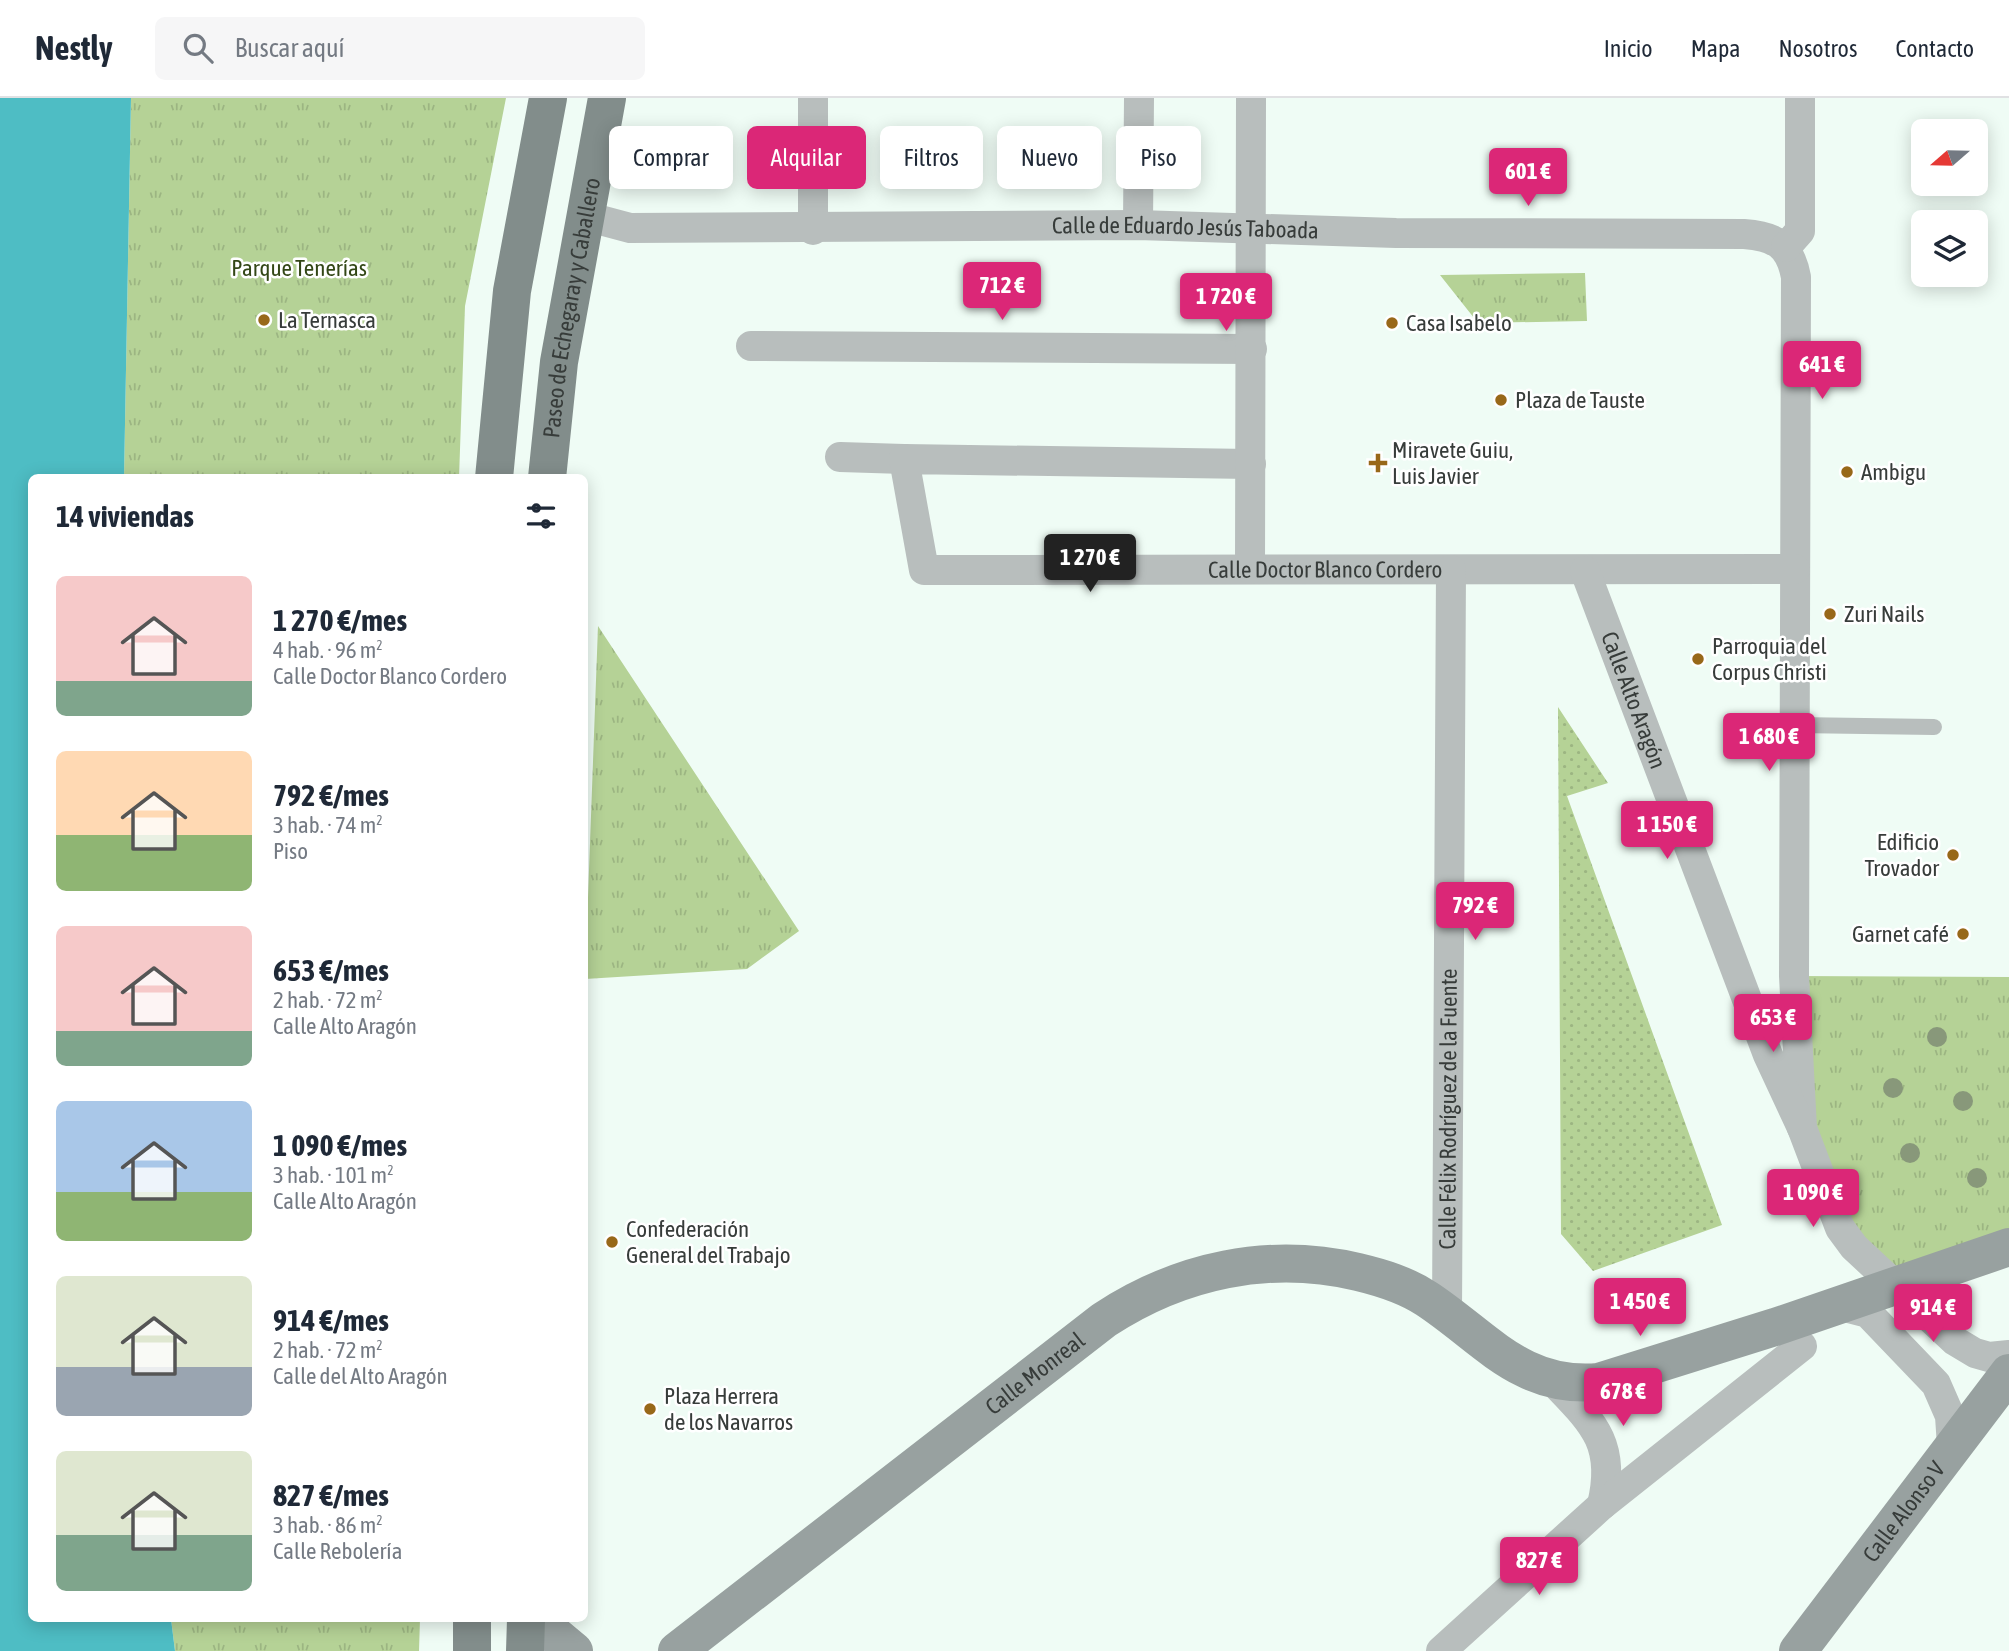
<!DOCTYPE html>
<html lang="es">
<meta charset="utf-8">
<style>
:root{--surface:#fff;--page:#f6f6f7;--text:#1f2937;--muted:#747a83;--line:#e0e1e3;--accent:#db2777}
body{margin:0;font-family:"Asap Condensed",sans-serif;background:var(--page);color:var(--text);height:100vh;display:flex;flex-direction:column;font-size:26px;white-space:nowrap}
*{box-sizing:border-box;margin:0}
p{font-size:23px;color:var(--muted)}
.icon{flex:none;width:38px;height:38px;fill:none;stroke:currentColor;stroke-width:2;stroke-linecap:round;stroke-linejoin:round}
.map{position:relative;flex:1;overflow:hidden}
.details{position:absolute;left:28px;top:376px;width:560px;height:1148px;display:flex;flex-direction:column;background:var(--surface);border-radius:10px;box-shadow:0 4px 18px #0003}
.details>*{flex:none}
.banner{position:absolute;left:609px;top:28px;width:665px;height:63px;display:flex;gap:14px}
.needle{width:46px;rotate:250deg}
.tools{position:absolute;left:1911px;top:21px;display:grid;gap:14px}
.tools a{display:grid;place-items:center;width:77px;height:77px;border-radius:10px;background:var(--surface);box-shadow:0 4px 18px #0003;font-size:35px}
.price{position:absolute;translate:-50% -60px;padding:0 16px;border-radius:7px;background:var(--accent);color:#fff;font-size:23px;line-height:46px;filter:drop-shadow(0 2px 4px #0008)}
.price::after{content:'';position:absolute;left:50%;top:42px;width:21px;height:16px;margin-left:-10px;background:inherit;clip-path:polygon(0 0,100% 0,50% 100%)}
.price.current{background:#222;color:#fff}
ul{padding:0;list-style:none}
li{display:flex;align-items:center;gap:21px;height:175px;padding:0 28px}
li span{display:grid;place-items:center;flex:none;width:196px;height:140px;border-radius:10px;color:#555}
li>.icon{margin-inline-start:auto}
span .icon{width:84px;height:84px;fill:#fffc;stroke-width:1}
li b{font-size:30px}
h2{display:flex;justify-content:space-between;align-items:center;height:84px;padding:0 28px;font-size:30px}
.pill{padding:0 24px;border-radius:10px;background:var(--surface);box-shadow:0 4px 18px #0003;font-size:24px;line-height:63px}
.pill.current{background:var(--accent);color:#fff}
header{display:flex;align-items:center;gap:42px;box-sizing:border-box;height:98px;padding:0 35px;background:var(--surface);border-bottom:2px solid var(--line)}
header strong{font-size:33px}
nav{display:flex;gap:38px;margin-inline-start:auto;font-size:24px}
.search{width:490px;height:63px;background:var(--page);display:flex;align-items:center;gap:18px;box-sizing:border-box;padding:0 24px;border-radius:10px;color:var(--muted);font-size:26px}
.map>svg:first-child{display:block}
.park{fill:url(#park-tufts)}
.garden{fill:url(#garden-dots)}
.water{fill:#4ebdc4}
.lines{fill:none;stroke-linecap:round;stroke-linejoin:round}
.lane{stroke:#b8bebd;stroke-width:16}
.street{stroke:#b8bebd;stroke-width:30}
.secondary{stroke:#98a1a0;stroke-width:38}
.primary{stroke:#828d8b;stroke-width:38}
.tree{fill:#88987a}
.poi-dot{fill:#986819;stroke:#fff;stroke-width:2.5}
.labels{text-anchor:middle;stroke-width:5;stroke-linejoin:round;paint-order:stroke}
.street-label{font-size:23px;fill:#373c3a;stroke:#fff}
.park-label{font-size:23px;fill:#334716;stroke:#fff}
.poi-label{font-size:23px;fill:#373c3a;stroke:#fff;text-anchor:start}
</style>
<header>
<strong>Nestly</strong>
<div class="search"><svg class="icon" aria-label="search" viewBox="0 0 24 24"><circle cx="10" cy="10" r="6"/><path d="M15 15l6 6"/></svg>Buscar aquí</div>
<nav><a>Inicio</a><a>Mapa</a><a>Nosotros</a><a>Contacto</a></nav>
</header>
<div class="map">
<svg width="2009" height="1553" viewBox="0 0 2009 1553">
<defs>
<pattern id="park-tufts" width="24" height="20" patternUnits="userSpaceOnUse" patternTransform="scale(1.75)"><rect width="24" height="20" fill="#b5d296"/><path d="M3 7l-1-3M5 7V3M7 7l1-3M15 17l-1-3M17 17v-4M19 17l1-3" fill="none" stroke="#9cb582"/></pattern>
<pattern id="garden-dots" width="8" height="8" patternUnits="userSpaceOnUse" patternTransform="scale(1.75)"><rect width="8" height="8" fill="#b5d296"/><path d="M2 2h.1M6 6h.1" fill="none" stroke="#9cb582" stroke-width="1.8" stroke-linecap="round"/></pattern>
</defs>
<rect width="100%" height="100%" fill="#effcf5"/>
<path class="park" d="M 131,0 L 506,0 L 465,208 L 459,380 L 124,380 Z
M 1585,175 L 1587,223 L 1478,225 L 1440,177 Z
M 598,528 L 799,833 L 747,871 L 585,881 Z
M 1794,878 L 2009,879 L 2009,1149 L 1893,1187 L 1854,1149 L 1802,1030 Z
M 171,1521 L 420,1521 L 419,1553 L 175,1553 Z"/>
<path class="garden" d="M 1558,609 L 1608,685 L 1567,698 L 1722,1127 L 1593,1173 L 1561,1136 Z"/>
<path class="water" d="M 0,0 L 131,0 L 124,380 L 32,380 L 32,1521 L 171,1521 L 175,1553 L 0,1553 Z"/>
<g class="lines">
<path class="lane" d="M 1795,627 L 1934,629"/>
<g class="street">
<path d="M 813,0 L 813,132"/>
<path id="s1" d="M 585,118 L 630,130 L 1138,127 L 1396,135 L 1744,136 C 1775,138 1790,147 1796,179 L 1794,878 L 1802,1030"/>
<path d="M 1138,127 L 1139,0"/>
<path d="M 1786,149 L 1800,133 L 1800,0"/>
<path d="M 751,248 L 1252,251"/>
<path d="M 840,359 L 904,361"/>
<path id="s2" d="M 1251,366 L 904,361 L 924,472 L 1795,471"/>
<path d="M 1250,471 L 1251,0"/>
<path id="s3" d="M 1585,473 L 1768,957 L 1802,1030 L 1840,1130 L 1854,1149 L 1955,1243 L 1975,1255 L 1989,1259 L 2009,1257"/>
<path d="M 1837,1207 L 1868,1215 L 1936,1286 L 1950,1318 L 1952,1348"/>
<path id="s4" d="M 1447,1216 L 1451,472"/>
<path d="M 1551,1281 C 1592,1324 1617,1344 1602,1407"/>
<path d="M 1441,1553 L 1602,1407 L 1802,1248"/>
</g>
<g class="secondary">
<path d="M 541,1521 L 550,1533 L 574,1553"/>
<path id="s5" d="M 677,1553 L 1104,1222 C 1180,1172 1269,1153 1358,1174 C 1383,1180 1406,1187 1427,1201 C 1486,1240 1521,1291 1599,1284 L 1775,1229 L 2009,1149"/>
<path id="s6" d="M 1798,1553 L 2009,1275"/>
</g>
<g class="primary">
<path d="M 494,380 L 512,193 L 548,0"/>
<path id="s7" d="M 547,380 L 559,264 L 607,0"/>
<path d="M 472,1553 L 472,1521"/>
<path d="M 525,1553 L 526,1521"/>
</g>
</g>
<g class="tree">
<circle cx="1937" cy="939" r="10"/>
<circle cx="1893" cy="990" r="10"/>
<circle cx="1963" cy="1003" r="10"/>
<circle cx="1910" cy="1055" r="10"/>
<circle cx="1977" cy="1080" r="10"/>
</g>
<g class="poi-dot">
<circle cx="264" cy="222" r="7"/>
<circle cx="1392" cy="225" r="7"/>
<circle cx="1501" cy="302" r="7"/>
<path d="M1374.5 354.5h7v7h7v7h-7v7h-7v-7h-7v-7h7z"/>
<circle cx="1847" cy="374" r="7"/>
<circle cx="1830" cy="516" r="7"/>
<circle cx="1698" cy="561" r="7"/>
<circle cx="1953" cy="757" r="7"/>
<circle cx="1963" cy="836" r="7"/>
<circle cx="612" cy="1144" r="7"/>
<circle cx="650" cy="1311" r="7"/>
</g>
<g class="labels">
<g class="street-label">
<text dy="8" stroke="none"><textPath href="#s1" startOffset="602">Calle de Eduardo Jesús Taboada</textPath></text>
<text dy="8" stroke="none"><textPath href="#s7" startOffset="172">Paseo de Echegaray y Caballero</textPath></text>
<text dy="8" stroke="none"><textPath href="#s2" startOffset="861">Calle Doctor Blanco Cordero</textPath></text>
<text dy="8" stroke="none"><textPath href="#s3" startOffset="138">Calle Alto Aragón</textPath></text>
<text dy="8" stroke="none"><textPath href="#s4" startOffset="205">Calle Félix Rodríguez de la Fuente</textPath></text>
<text dy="8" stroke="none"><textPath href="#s5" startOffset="453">Calle Monreal</textPath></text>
<text dy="8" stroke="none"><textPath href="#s6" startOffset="175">Calle Alonso V</textPath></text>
</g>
<g class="park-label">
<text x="299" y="178">Parque Tenerías</text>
</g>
<g class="poi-label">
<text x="278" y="230">La Ternasca</text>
<text x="1406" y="233">Casa Isabelo</text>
<text x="1515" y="310">Plaza de Tauste</text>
<text x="1392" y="360">Miravete Guiu,<tspan x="1392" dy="26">Luis Javier</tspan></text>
<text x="1861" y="382">Ambigu</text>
<text x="1844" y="524">Zuri Nails</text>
<text x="1712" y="556">Parroquia del<tspan x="1712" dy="26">Corpus Christi</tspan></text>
<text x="1939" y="752" text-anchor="end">Edificio<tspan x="1939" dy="26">Trovador</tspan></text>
<text x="1949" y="844" text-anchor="end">Garnet café</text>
<text x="626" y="1139">Confederación<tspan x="626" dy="26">General del Trabajo</tspan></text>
<text x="664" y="1306">Plaza Herrera<tspan x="664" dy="26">de los Navarros</tspan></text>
</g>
</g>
</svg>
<div class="tools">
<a><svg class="needle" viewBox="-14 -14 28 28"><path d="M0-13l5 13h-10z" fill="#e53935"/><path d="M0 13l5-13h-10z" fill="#747a83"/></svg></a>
<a><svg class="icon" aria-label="layers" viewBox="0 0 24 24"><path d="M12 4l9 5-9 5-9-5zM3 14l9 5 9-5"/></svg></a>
</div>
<b class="price" style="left:1528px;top:110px">601 €</b>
<b class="price" style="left:1002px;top:224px">712 €</b>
<b class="price" style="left:1226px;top:235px">1 720 €</b>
<b class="price" style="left:1822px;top:303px">641 €</b>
<b class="price current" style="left:1090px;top:496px">1 270 €</b>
<b class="price" style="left:1769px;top:675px">1 680 €</b>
<b class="price" style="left:1667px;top:763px">1 150 €</b>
<b class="price" style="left:1475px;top:844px">792 €</b>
<b class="price" style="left:1773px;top:956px">653 €</b>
<b class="price" style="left:1813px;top:1131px">1 090 €</b>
<b class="price" style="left:1640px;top:1240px">1 450 €</b>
<b class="price" style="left:1933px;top:1246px">914 €</b>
<b class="price" style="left:1623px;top:1330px">678 €</b>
<b class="price" style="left:1539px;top:1499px">827 €</b>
<div class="banner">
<a class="pill">Comprar</a>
<a class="pill current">Alquilar</a>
<a class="pill">Filtros</a>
<a class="pill">Nuevo</a>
<a class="pill">Piso</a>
</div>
<section class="details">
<h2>14 viviendas<svg class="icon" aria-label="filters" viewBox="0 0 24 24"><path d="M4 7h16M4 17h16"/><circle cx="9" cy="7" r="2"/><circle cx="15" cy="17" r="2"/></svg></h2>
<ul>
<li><span style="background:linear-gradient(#f6c9c9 75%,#7fa58c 0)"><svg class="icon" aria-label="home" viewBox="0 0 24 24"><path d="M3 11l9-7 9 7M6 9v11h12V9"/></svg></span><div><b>1 270 €/mes</b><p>4 hab. · 96 m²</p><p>Calle Doctor Blanco Cordero</p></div></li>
<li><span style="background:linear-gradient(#ffd9b3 60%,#8fb573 0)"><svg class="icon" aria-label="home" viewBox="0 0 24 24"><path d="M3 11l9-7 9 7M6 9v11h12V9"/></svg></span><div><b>792 €/mes</b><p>3 hab. · 74 m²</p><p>Piso</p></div></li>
<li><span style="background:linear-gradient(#f6c9c9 75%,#7fa58c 0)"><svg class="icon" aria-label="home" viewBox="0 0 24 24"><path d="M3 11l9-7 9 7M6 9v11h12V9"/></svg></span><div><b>653 €/mes</b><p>2 hab. · 72 m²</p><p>Calle Alto Aragón</p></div></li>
<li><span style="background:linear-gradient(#a9c7e8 65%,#8fb573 0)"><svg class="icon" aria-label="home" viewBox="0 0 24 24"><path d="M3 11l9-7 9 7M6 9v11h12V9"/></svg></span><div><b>1 090 €/mes</b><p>3 hab. · 101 m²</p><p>Calle Alto Aragón</p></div></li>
<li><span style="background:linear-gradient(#dfe7d0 65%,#9aa5b1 0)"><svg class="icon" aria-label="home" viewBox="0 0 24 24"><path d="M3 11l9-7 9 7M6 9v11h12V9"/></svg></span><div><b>914 €/mes</b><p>2 hab. · 72 m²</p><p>Calle del Alto Aragón</p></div></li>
<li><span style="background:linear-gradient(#dfe7d0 60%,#7fa58c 0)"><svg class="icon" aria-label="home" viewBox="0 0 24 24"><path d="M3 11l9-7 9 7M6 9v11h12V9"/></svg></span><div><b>827 €/mes</b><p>3 hab. · 86 m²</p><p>Calle Rebolería</p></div></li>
</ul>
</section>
</div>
